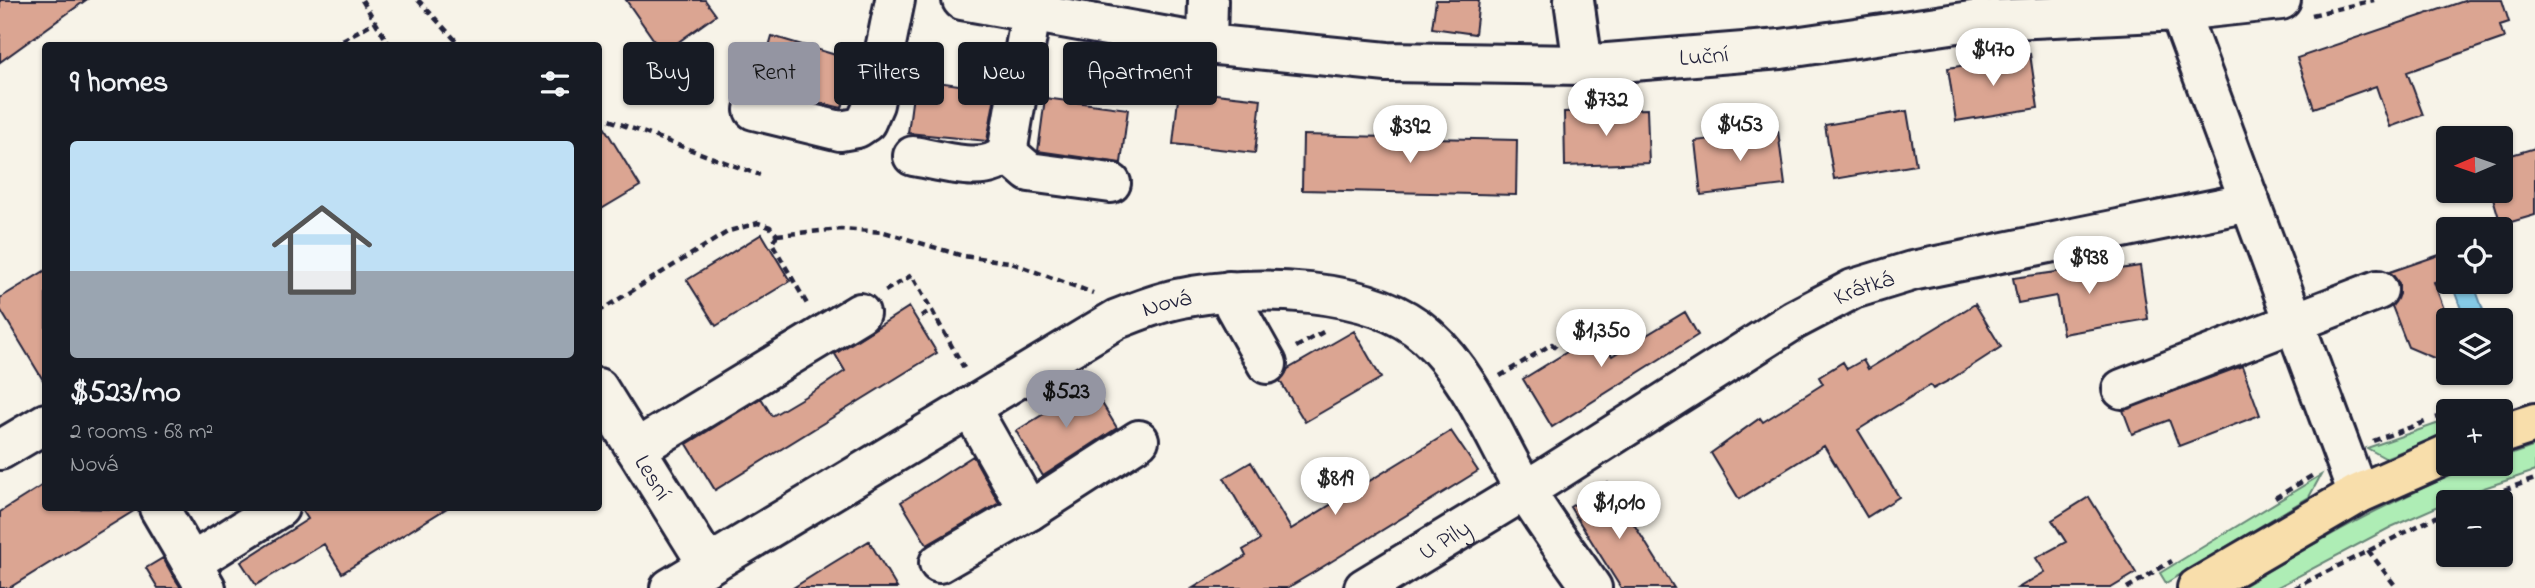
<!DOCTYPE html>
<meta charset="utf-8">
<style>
:root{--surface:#171b24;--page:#20242c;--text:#f1f3f6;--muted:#9ea1a6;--line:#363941;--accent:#9495a2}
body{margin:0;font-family:"Indie Flower",sans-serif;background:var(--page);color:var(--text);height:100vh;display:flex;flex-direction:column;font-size:26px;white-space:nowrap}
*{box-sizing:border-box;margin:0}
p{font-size:23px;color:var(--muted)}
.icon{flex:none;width:38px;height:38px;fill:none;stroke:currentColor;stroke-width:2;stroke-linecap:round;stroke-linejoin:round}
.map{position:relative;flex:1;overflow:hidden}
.side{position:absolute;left:42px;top:42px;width:560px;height:469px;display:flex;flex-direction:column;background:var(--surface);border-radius:7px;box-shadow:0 2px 5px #0004}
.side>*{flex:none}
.banner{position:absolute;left:623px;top:42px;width:665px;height:63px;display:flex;gap:14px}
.needle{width:46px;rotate:268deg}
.fabs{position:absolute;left:2436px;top:126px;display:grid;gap:14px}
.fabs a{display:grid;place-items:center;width:77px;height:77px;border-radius:7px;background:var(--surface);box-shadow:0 2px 5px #0004;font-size:35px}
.price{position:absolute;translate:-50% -60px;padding:0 16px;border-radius:24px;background:#fff;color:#222;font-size:23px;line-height:46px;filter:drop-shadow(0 2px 4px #0008)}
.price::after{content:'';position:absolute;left:50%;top:42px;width:21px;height:16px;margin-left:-10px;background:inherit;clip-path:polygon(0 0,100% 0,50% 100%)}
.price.current{background:var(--accent);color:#111}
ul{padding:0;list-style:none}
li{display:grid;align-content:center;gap:14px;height:371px;padding:0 28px}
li+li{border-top:2px solid var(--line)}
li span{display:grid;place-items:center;height:217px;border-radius:7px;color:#555}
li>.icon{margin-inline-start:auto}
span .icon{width:126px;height:126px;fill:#fffc;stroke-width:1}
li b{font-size:30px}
h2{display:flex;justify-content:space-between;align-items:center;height:84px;padding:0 28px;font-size:30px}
.chip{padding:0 24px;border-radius:7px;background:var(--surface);box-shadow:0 2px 5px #0004;font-size:24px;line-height:63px}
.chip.current{background:var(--accent);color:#111}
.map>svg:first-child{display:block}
.green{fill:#aeedb5;stroke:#688878;stroke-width:2}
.water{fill:#85cae6;stroke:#5d87a2;stroke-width:2}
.building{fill:#dba592;stroke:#22223b;stroke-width:2}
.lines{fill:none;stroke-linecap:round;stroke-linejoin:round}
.minor-casing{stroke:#22223b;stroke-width:44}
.major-casing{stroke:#22223b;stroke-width:44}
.path{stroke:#22223b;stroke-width:4.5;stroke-dasharray:7 5;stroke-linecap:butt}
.minor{stroke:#f7f3e8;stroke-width:38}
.major{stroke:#f8deab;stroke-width:38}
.labels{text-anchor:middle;stroke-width:7;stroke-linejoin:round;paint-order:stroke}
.street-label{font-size:24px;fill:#22223b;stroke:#f7f3e8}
</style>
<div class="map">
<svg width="2535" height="588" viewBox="0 0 2535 588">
<rect width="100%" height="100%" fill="#f7f3e8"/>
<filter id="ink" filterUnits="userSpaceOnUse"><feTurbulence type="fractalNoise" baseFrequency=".0143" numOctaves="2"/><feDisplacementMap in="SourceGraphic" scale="14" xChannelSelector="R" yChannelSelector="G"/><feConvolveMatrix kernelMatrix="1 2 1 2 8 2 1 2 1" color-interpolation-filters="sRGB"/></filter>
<g filter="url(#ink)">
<path class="green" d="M 2448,420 L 2448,433 L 2385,458 L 2367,448 Z
M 2535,446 L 2535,471 L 2466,494 L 2391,527 L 2276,588 L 2240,588 C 2297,553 2354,520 2415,492 C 2442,479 2470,464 2501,464 L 2501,458 Z
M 2321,475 L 2309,497 L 2166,583 L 2160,573 Z"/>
<path class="water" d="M 2451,282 L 2473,282 L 2483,310 L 2464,317 Z"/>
<path class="building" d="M 0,0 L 86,0 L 0,62 Z
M 626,0 L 705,0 L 716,15 L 663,53 Z
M 1436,0 L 1479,0 L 1475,34 L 1432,28 Z
M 2467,0 L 2502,0 L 2509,22 L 2500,25 L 2504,38 L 2407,72 L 2423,115 L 2390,127 L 2376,86 L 2314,108 L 2297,58 Z
M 772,36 L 856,61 L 842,108 L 757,88 Z
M 2030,54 L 2038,108 L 1956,121 L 1948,68 Z
M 915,79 L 996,90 L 987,141 L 908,133 Z
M 1179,90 L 1261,99 L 1255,153 L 1173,144 Z
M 1045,98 L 1128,109 L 1121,163 L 1038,151 Z
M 1647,109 L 1649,163 L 1565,166 L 1564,112 Z
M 1907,111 L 1916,165 L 1834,179 L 1825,125 Z
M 598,117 L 640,186 L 598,211 Z
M 1778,131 L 1785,185 L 1701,195 L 1695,141 Z
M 1303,135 L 1517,140 L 1516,195 L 1302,190 Z
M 2535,148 L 2535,215 L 2501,225 L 2491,191 L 2501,191 L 2501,158 Z
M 762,234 L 790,281 L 716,326 L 687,280 Z
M 2448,252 L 2448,277 L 2434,282 L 2448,320 L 2448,364 L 2408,347 L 2392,306 L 2399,294 L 2399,283 L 2390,272 Z
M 2099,266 L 2101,272 L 2140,266 L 2148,319 L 2063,334 L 2056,296 L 2018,303 L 2013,278 Z
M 46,270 L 46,385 L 0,309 L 0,298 Z
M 1975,304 L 2001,347 L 1950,380 L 1933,389 L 1930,385 L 1858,430 L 1899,497 L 1867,517 L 1824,446 L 1739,499 L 1711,453 L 1760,418 L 1763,422 L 1823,384 L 1819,377 L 1843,362 L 1847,369 L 1863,360 L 1868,369 Z
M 909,307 L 937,353 L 715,490 L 687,444 L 761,398 L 772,416 L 821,387 L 845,371 L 835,354 Z
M 1685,312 L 1698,335 L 1552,427 L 1523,379 L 1598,333 L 1612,356 Z
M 1354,331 L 1381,378 L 1305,422 L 1280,381 L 1288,369 Z
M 2242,366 L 2260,415 L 2179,446 L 2169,420 L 2132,434 L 2123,410 Z
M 1091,385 L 1117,428 L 1043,476 L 1016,431 Z
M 1451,431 L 1478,471 L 1316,571 L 1287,588 L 1193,588 L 1246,556 L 1243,550 L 1260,540 L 1224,478 L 1251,462 L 1291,529 Z
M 973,456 L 999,503 L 927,545 L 901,502 Z
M 46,483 L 46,508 L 137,509 L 9,588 L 0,588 L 0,512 Z
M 1608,483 L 1674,588 L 1621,588 L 1570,507 Z
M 2089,497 L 2136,573 L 2111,588 L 2018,588 L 2045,572 L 2036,558 L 2066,542 L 2052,520 Z
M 301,508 L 447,508 L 342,573 L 324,544 L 256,585 L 241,562 L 308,519 Z
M 869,541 L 897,588 L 793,588 L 831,564 Z
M 163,558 L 172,574 L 181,588 L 158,588 L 146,568 Z"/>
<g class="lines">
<g class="minor-casing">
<g id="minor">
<path id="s1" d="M 962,0 L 1207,44 L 1387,62 L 1583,65 L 1781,49 L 1971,21 L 2179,11 L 2281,0"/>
<path d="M 1574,0 L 1583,65"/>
<path d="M 2179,11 L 2358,494"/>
<path d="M 1207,44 L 1208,0"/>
<path d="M 754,110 L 840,131 L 857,128 L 866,122 L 874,104 L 895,0"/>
<path d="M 1007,153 L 1029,172 L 1111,183"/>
<path d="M 913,156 C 940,160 987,177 1007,153 L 1031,13"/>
<path d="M 1229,291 L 1235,307 L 1267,364"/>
<path id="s2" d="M 598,388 L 708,565"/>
<path d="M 2122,389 L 2378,290"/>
<path d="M 970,407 L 1029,511"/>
<path d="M 636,449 L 860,313"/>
<path d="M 0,450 L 46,423"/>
<path d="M 159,508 L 206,588"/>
<path d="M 191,563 L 279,508"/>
<path d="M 939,563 L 1029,511 L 1139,440"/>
<path id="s3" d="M 670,588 L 1117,319 C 1138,311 1159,302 1182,298 C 1251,284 1373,286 1427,336 C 1470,375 1494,437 1523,487 C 1544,522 1569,555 1592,588"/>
<path id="s4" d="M 1364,588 L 1547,477 L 1794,320 L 1853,289 L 1912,271 L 2250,202"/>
</g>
</g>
<g class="major-casing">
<path id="major" d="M 2501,434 L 2535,423
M 2197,588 L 2358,494 L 2448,454"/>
</g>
<path class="path" d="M 362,0 L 390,46
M 418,0 L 461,46
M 2312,15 L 2374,0
M 332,46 L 376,21
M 598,116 L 760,175
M 777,235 L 841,229 L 884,232 L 963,256 L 1009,262 L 1093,293
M 777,235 L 772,243 L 807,304
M 885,291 L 912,275 L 964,368
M 598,312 L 729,231 L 758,223 L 770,227 L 777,235
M 921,316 L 930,311
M 1296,347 L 1325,331
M 1500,376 L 1552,344 L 1556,348
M 2456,411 L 2484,401
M 2436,418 L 2448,414
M 2373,441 L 2428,421
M 2275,498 L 2315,474
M 2470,502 L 2535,479
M 2368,550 L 2397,588
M 2127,588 L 2172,561
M 2294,588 L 2448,511"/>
<use href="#minor" class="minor"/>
<use href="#major" class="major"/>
</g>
</g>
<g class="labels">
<g class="street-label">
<text dy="8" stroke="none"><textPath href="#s1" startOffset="747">Luční</textPath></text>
<text dy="8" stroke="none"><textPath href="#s4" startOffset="584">Krátká</textPath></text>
<text dy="8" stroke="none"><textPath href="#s3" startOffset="574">Nová</textPath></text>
<text dy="8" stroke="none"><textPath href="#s2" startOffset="105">Lesní</textPath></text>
<text dy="8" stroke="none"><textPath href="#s4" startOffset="94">U Pily</textPath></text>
</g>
</g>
</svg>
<div class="fabs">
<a><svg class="needle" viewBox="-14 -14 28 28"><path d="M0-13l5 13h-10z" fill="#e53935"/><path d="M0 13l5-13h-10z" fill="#9ea1a6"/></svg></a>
<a><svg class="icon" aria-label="locate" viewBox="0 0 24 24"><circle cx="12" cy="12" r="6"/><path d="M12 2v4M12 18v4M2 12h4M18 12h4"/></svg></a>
<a><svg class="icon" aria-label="layers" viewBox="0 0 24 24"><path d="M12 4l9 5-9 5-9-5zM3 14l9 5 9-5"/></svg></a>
<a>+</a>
<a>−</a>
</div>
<b class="price" style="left:1993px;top:88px">$470</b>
<b class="price" style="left:1606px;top:138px">$732</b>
<b class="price" style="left:1740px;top:163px">$453</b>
<b class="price" style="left:1410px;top:165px">$392</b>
<b class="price" style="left:2089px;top:296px">$938</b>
<b class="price" style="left:1601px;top:369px">$1,350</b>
<b class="price current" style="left:1066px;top:430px">$523</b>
<b class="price" style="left:1335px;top:517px">$819</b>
<b class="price" style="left:1619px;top:541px">$1,010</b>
<div class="banner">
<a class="chip">Buy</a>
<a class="chip current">Rent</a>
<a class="chip">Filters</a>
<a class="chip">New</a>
<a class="chip">Apartment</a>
</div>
<section class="side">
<h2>9 homes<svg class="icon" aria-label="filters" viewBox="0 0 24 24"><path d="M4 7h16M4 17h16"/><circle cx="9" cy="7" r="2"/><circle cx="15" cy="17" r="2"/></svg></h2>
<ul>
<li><span style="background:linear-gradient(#bfe0f5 60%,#9aa5b1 0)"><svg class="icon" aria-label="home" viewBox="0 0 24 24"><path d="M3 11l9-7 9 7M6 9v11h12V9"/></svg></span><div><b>$523/mo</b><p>2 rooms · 68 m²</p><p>Nová</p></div></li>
</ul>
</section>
</div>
